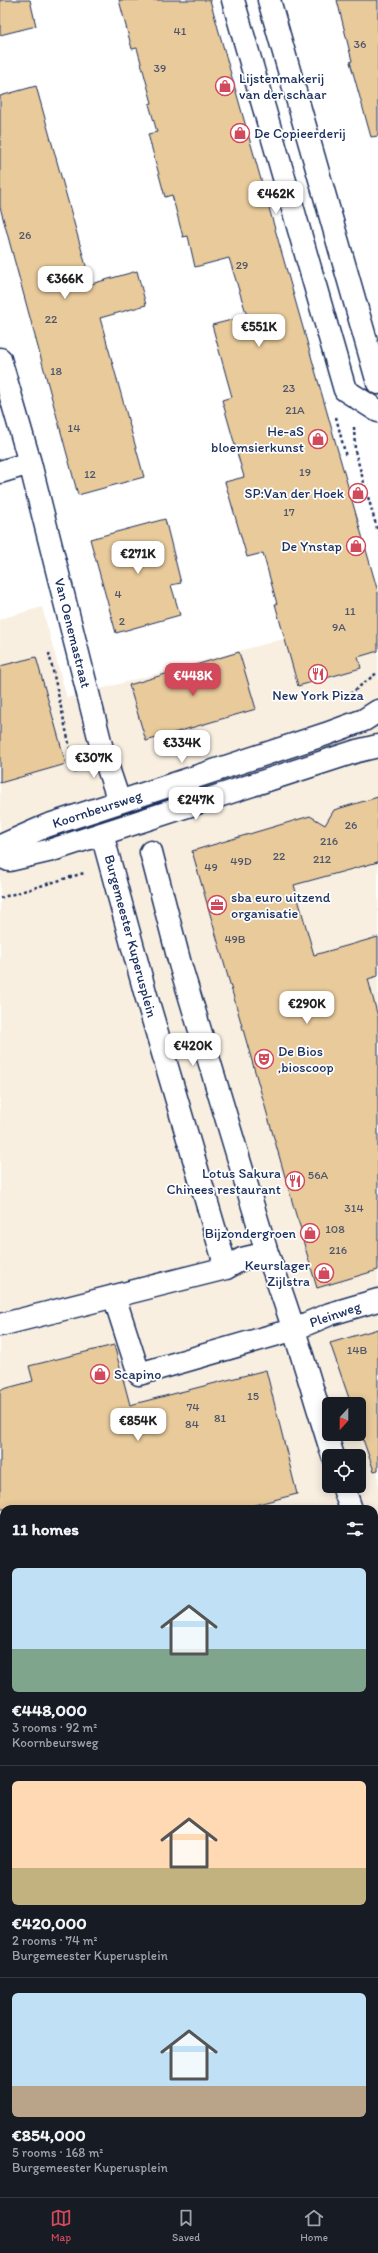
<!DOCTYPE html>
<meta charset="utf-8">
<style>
:root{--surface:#171b24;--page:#20242c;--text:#f1f3f6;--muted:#9ea1a6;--line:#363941;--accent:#d1495b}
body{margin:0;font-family:Itim,sans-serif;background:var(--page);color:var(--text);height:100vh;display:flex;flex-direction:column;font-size:15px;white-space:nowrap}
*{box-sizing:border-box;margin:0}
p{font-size:13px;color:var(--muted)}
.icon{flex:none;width:22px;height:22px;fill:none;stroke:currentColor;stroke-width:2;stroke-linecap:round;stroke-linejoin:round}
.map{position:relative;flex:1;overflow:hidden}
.details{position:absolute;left:0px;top:1505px;width:378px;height:692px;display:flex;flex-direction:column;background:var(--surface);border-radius:12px 12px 0 0;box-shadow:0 2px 10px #0003}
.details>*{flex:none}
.needle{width:26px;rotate:201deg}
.buttons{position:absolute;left:322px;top:1397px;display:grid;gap:8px}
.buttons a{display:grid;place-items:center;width:44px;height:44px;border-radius:6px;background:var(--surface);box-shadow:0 2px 10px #0003;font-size:20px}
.price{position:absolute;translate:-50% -34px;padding:0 9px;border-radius:8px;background:#fff;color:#222;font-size:13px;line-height:26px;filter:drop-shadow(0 1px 2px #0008)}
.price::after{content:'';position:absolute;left:50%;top:24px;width:12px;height:9px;margin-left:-6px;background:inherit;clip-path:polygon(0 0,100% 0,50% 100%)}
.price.on{background:var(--accent);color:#fff}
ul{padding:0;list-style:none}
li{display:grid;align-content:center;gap:8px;height:212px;padding:0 12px}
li+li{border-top:1px solid var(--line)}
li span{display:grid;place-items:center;height:124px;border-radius:6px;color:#555}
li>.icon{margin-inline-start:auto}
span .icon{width:72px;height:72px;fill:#fffc;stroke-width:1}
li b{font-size:17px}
h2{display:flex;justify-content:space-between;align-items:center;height:48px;padding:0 12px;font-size:17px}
.tabs{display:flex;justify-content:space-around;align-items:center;height:56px;border-top:1px solid var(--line);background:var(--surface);font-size:11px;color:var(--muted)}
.tabs a{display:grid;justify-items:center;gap:2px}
.tabs .on{color:var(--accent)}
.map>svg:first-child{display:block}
.built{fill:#f8efe1;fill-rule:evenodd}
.green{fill:#a3ebb8;stroke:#5f8d8b}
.building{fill:#e8ca9b;stroke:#1b2f5e}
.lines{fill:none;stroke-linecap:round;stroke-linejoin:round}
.minor-casing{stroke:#1b2f5e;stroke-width:25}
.major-casing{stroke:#1b2f5e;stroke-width:25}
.path{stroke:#1b2f5e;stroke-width:2.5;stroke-dasharray:3 3;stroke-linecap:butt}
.minor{stroke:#fff;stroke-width:22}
.major{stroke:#fff;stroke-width:22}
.labels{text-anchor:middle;stroke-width:3.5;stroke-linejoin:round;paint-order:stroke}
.number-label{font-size:12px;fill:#4e566d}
.poi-label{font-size:14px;fill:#1b2f5e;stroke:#fff;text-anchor:end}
.street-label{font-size:14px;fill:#1b2f5e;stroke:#fff}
</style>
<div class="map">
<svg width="378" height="2197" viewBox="0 0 378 2197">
<rect width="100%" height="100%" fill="#fff"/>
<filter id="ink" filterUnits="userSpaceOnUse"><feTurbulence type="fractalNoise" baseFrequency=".025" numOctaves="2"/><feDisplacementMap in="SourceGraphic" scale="8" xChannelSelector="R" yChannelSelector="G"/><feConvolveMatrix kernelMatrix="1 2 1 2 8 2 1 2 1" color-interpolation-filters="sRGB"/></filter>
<g filter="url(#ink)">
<path class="built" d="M 42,607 L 67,698 L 378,613 L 378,2197 L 0,2197 L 0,619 ZM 329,1404 L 359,1404 L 359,1434 L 329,1434 ZM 329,1456 L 359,1456 L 359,1486 L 329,1486 ZM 4,1509 L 374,1509 L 374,2193 L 4,2193 Z"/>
<path class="green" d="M 4,1908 L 4,2080 L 0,2081 L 0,1909 Z"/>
<path class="building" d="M 0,0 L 30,0 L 36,26 L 0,35 Z
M 119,0 L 210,0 L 378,592 L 378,651 L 358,657 L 361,668 L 298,686 L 275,604 L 277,604 L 263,553 L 247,557 L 225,482 L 244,477 L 222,400 L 232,397 L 212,325 L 247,316 L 229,258 L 195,267 L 188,236 L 183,237 L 172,195 L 165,197 L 148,134 L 157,132 L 149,104 L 152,103 L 137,48 L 132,49 Z
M 337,0 L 378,0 L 378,136 L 371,137 L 350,62 L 352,61 Z
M 36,86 L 91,284 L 137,271 L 146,305 L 100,318 L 144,477 L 78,495 L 0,207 L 0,96 Z
M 165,519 L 181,583 L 171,585 L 180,615 L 116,633 L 90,539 Z
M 239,652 L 256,709 L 146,741 L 129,685 Z
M 36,657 L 66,764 L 0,783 L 0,666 Z
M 378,797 L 378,862 L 294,885 L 314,955 L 378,937 L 378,976 L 368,979 L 378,1017 L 378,1270 L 317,1288 L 302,1237 L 304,1237 L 296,1215 L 192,851 L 310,816 L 325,825 L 334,810 Z
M 378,1329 L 378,1470 L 374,1471 L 359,1428 L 359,1404 L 351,1404 L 330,1343 Z
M 114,1345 L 130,1405 L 266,1370 L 297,1494 L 239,1509 L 0,1509 L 0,1390 L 33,1381 L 29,1366 Z"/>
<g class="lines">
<g class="minor-casing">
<path id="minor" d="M 233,0 L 345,390 L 378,411
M 269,0 L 378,383
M 0,359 L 30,463 L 103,753 L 119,801
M 0,472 L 30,463
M 151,852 L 180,964 L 267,1253 C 293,1319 311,1388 333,1456
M 226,1268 L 242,1259 L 267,1253
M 114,1296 L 139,1374 L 292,1330 L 330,1314 L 378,1300
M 0,1325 L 226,1268 L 145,992 L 102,834
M 343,1486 L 351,1509
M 374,1581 L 378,1593
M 374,2120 L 378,2119
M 341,2193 L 341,2197
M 86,2197 L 100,2193"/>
</g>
<g class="major-casing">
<path id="major" d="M 0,850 L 3,845 L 46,826 L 326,734 L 364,720 L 378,711
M 0,856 L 9,860 L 52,850 L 357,751 L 378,746"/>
</g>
<path class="path" d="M 336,417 L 346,457
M 354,427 L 355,451 L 378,532
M 49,653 L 76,775
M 350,694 L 378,672
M 0,898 L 84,873
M 0,1981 L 4,1983"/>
<use href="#minor" class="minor"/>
<use href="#major" class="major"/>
</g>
</g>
<defs>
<g id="shop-ring" transform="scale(1)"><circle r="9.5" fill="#fff" stroke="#d1495b" stroke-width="1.5"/><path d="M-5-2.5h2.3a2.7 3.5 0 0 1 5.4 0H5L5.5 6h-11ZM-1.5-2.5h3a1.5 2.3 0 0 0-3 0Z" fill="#d1495b"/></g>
<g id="restaurant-ring" transform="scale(1)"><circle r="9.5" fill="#fff" stroke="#d1495b" stroke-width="1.5"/><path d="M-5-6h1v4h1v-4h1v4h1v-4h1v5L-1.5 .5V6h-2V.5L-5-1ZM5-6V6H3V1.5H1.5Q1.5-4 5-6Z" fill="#d1495b"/></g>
<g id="office-ring" transform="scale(1)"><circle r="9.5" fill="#fff" stroke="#d1495b" stroke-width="1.5"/><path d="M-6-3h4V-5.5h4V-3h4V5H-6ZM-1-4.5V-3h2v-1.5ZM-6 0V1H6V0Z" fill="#d1495b"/></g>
<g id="theatre-ring" transform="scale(1)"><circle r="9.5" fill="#fff" stroke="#d1495b" stroke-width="1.5"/><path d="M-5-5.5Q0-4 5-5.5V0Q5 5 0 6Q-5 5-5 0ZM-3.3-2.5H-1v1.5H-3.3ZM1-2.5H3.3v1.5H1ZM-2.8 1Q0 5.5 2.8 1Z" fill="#d1495b"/></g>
</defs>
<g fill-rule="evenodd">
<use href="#shop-ring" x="225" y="86"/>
<use href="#shop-ring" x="240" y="133"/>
<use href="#shop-ring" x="318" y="439"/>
<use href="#shop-ring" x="358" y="493"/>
<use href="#shop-ring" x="356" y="546"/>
<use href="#restaurant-ring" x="318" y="674"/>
<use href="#office-ring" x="217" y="905"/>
<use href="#theatre-ring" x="264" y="1059"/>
<use href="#restaurant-ring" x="295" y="1181"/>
<use href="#shop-ring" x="310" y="1233"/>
<use href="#shop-ring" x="324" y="1273"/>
<use href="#shop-ring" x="100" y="1374"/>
</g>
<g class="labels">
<g class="number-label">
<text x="180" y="35">41</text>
<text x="360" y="48">36</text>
<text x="160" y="72">39</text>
<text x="25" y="239">26</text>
<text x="242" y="269">29</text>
<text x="51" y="323">22</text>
<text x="56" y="375">18</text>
<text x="289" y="392">23</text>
<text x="295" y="414">21A</text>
<text x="74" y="432">14</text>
<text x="305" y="476">19</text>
<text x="90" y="478">12</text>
<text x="289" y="516">17</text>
<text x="118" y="598">4</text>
<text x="350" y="615">11</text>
<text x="122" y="625">2</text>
<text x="339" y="631">9A</text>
<text x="351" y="829">26</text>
<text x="329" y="845">216</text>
<text x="279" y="860">22</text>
<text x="322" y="863">212</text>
<text x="241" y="865">49D</text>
<text x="211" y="871">49</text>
<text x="235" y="943">49B</text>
<text x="318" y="1179">56A</text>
<text x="354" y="1212">314</text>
<text x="335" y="1233">108</text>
<text x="338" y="1254">216</text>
<text x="357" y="1354">14B</text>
<text x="253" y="1400">15</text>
<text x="193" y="1411">74</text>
<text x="220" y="1422">81</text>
<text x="192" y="1428">84</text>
</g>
<g class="poi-label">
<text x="239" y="83" text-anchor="start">Lijstenmakerij<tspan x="239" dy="16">van der schaar</tspan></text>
<text x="254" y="138" text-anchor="start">De Copieerderij</text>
<text x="304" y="436">He-aS<tspan x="304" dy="16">bloemsierkunst</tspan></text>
<text x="344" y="498">SP:Van der Hoek</text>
<text x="342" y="551">De Ynstap</text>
<text x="318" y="700" text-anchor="middle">New York Pizza</text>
<text x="231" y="902" text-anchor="start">sba euro uitzend<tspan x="231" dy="16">organisatie</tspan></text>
<text x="278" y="1056" text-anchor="start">De Bios<tspan x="278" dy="16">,bioscoop</tspan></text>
<text x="281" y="1178">Lotus Sakura<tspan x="281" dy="16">Chinees restaurant</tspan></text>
<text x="296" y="1238">Bijzondergroen</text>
<text x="310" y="1270">Keurslager<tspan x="310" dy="16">Zijlstra</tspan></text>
<text x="114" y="1379" text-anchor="start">Scapino</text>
</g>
<g class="street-label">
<text transform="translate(73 633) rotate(76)" y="5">Van Oenemastraat</text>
<text transform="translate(97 809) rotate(-18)" y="5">Koornbeursweg</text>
<text transform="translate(131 936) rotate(75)" y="5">Burgemeester Kuperusplein</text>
<text transform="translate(335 1314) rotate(-19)" y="5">Pleinweg</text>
</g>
</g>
</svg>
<div class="buttons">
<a><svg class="needle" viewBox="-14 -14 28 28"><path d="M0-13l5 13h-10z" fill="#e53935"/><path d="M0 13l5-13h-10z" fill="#9ea1a6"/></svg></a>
<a><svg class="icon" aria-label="locate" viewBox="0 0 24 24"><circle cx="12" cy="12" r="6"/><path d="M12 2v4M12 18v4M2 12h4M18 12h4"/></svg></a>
</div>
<b class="price" style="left:276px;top:215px">€462K</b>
<b class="price" style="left:65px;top:300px">€366K</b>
<b class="price" style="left:259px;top:348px">€551K</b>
<b class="price" style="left:138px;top:575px">€271K</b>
<b class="price on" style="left:193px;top:697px">€448K</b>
<b class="price" style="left:182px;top:764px">€334K</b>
<b class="price" style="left:94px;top:779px">€307K</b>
<b class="price" style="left:196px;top:821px">€247K</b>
<b class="price" style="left:307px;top:1025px">€290K</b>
<b class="price" style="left:193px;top:1067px">€420K</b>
<b class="price" style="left:138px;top:1442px">€854K</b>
<section class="details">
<h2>11 homes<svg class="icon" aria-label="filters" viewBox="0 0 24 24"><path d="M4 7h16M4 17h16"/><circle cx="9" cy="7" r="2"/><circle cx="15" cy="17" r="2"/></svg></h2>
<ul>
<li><span style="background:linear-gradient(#bfe0f5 65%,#7fa58c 0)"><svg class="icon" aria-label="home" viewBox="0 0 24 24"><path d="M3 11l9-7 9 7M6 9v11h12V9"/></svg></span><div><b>€448,000</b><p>3 rooms · 92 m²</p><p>Koornbeursweg</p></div></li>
<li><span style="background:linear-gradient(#ffd9b3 70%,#c2b280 0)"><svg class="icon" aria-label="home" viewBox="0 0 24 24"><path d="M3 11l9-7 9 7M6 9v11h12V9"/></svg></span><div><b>€420,000</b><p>2 rooms · 74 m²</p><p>Burgemeester Kuperusplein</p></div></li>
<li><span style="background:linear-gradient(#bfe0f5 75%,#b9a48a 0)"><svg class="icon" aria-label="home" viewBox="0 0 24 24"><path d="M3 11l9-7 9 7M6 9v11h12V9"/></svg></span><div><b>€854,000</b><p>5 rooms · 168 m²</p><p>Burgemeester Kuperusplein</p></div></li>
</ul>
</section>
</div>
<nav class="tabs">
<a class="on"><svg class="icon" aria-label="map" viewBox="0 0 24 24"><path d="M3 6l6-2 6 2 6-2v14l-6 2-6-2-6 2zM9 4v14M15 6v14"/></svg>Map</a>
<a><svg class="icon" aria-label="saved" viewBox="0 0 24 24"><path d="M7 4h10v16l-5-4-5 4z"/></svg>Saved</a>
<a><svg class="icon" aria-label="home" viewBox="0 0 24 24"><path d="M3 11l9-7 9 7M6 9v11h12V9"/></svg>Home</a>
</nav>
